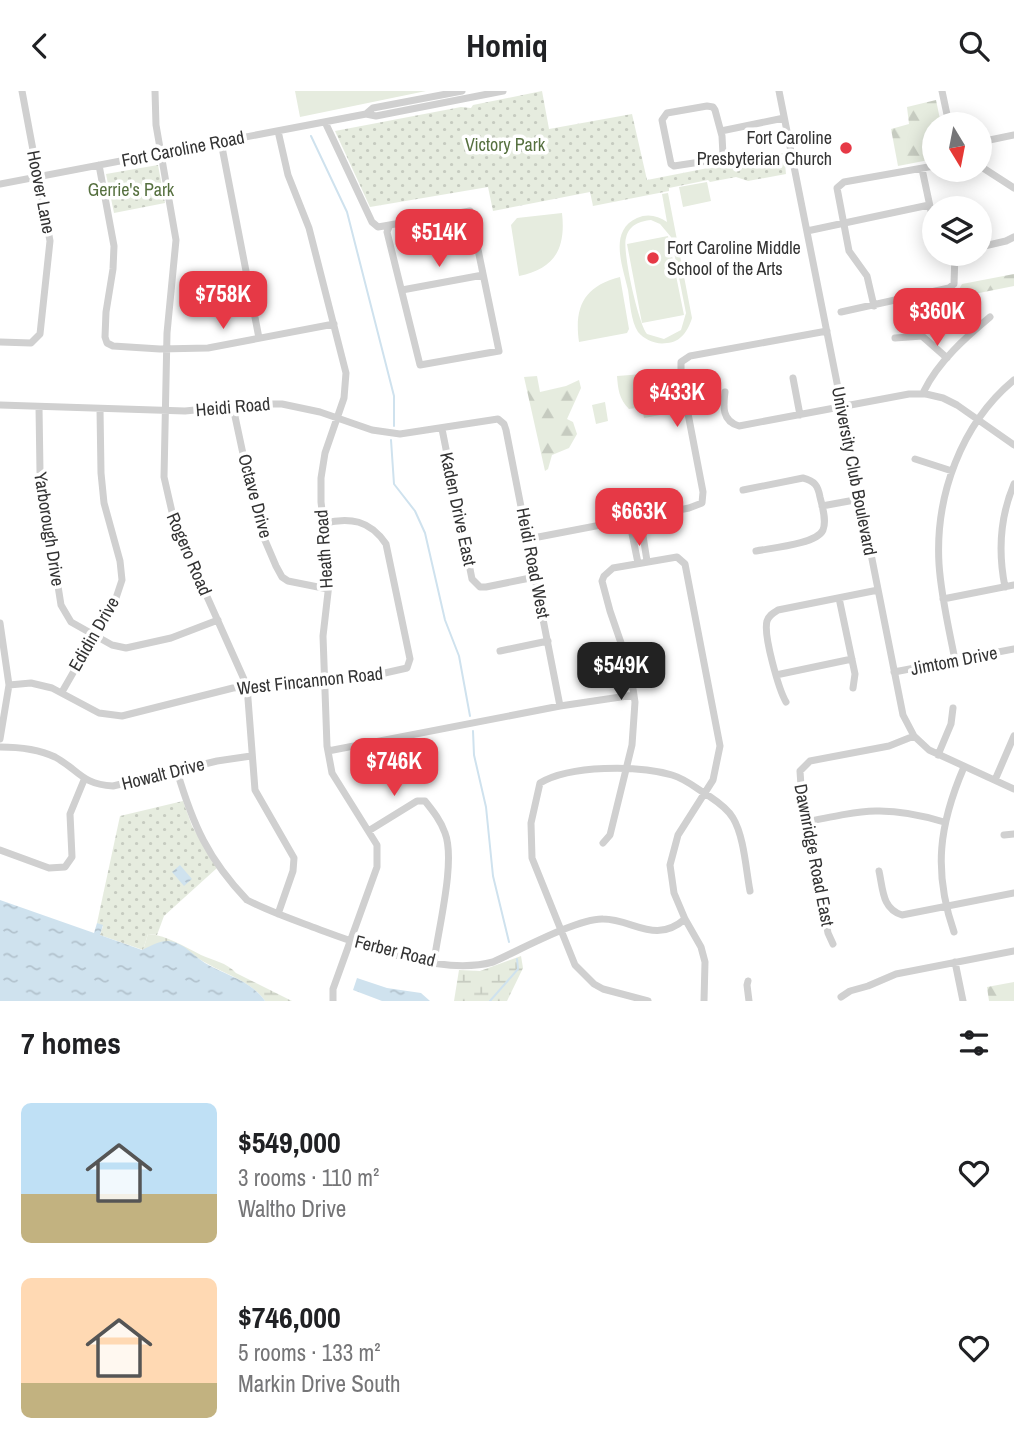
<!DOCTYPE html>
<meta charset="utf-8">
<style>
:root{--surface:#fff;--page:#f6f6f6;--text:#202124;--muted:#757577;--accent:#e63946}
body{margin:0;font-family:"Archivo Narrow",sans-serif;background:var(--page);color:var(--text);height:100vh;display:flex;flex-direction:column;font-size:26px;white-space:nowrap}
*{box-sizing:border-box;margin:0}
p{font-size:23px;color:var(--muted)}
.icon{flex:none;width:38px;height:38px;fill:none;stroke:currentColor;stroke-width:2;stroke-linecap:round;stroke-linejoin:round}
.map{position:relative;height:910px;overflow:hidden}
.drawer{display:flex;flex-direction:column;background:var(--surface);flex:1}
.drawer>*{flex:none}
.needle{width:46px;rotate:170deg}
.fabs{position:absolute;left:922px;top:21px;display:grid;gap:14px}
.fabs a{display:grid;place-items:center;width:70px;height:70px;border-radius:50%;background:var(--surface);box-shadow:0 4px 18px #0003;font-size:35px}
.price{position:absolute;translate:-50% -60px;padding:0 16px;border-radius:14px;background:var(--accent);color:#fff;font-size:23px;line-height:46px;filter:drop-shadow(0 2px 4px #0008)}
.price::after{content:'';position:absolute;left:50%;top:42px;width:21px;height:16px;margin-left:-10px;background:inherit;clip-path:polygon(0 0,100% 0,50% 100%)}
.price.selected{background:#222;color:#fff}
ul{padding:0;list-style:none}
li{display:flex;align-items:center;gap:21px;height:175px;padding:0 21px}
li span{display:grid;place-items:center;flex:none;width:196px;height:140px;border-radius:10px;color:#555}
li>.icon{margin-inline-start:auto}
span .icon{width:84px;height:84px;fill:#fffc;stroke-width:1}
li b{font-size:30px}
h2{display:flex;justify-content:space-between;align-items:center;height:84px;padding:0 21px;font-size:30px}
header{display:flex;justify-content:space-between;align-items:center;height:91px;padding:0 21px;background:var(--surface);font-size:32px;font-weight:700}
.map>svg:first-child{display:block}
.green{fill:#e6ecdf;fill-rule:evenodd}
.forest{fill:url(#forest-firs)}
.wetland{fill:url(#wetland-marsh)}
.park{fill:url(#park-dots)}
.water{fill:url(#water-ripples)}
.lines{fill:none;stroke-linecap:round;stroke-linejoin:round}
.stream{stroke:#cfe2ee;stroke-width:2}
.minor{stroke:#d0d0d0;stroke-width:7}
.poi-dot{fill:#e63946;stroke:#fff;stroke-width:2.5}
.labels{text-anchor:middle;stroke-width:7;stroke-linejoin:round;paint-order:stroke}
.poi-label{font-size:18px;fill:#333;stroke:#fff;text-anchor:end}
.park-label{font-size:18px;fill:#56703f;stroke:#fff}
.street-label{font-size:18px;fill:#333;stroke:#fff}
</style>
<header><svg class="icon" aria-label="back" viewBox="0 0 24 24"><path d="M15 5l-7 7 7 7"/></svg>Homiq<svg class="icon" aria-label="search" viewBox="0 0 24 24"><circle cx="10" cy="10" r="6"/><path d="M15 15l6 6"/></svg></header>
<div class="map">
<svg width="1014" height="910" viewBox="0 0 1014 910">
<defs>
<pattern id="forest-firs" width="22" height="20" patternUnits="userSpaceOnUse" patternTransform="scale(1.75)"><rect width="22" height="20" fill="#e6ecdf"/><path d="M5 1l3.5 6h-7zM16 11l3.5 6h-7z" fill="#c6cbc0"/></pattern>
<pattern id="wetland-marsh" width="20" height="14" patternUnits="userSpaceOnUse" patternTransform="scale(1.75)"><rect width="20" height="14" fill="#e6ecdf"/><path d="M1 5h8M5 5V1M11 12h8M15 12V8" fill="none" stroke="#c6cbc0"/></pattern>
<pattern id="park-dots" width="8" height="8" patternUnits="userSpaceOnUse" patternTransform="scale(1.75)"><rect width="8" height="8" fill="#e6ecdf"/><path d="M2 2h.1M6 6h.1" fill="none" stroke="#c6cbc0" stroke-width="1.8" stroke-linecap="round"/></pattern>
<pattern id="water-ripples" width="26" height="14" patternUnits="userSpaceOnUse" patternTransform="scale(1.75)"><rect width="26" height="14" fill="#cfe2ee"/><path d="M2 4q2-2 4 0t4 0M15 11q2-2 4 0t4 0" fill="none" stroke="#b2c2cd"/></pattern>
</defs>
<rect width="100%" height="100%" fill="#fff"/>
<path class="green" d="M 295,0 L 426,0 L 300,26 Z
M 707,91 L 711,110 L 683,116 L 679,96 Z
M 668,102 L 692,227 C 688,240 681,251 667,252 C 656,254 645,249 638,241 C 631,230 630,212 628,199 C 623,176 608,140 637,127 C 648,122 658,125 667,131 L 662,103 ZM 651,129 L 660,133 L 671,146 L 686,222 L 681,239 L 664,248 L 647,243 C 638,232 622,159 626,147 C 629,134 640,130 651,129 Z
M 562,122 C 566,157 555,178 519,185 L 511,134 L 517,127 Z
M 668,145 L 684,224 L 642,232 L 627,153 Z
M 620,186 L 629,238 L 627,242 L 579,251 C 574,216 584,195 620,186 Z
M 657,282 L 661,286 L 660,324 L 644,327 L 642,316 L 629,318 C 619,308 618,298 617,285 Z
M 605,311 L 608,330 L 596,333 L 592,314 Z"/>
<path class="forest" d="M 936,9 L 941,33 L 934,33 L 934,68 L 898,75 L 891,38 L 909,33 L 907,16 Z
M 1014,183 L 1014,195 L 939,210 L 941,204 L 958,200 L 962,193 Z
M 537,285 L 540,301 L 566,295 L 579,289 L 581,297 L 567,328 L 573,331 L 577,343 L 569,357 L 552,364 L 548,378 L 545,380 L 524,286 Z
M 1014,891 L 1014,910 L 989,910 L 987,896 Z"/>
<path class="wetland" d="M 148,843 C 169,845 183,855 201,864 C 214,870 226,871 236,882 L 292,910 L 265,910 C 252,891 227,884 208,873 C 194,866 184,856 169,850 L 143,859 Z
M 521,865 L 523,877 L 507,910 L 454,910 L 459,879 L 480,880 Z"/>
<path class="park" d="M 542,0 L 549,38 L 632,23 L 647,89 L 784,62 L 786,83 L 748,90 L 736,86 L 710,91 L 708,89 L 669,97 L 669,100 L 593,115 L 590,101 L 493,120 L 488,96 L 370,116 L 335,40 L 461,16 L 471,17 L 473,14 Z
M 158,74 L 165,112 L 114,122 L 106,83 Z
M 183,710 L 192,735 L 217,777 L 164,825 L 157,844 L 148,843 L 143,859 L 100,844 L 103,835 L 97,832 L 120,725 Z"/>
<path class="water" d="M 180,774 L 192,788 L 184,795 L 172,781 Z
M 0,809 L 94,842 L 97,832 L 103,834 L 100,844 L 142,859 C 150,855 159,850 168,850 C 183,851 194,865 205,872 C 225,884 252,890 265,910 L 0,910 Z
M 357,887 L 387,897 L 421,902 L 430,910 L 382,910 L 353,899 Z"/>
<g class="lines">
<path class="stream" d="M 311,45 L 347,121 L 394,305 L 394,335
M 391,349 L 394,393 L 415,420 L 425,442 L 445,529 L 459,565 L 470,625
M 473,640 L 474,664 L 486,716 L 493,785 L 509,851
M 490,910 L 518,878 L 517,868"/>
<path class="minor" d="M 155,0 L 156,34 L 176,149 L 167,242 L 164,386 L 175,434 L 247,595 L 255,699 L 294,767 L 293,780 L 278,823
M 779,0 L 903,624 L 914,645 L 929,659 L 1014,698
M 942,0 L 949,33
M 707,15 L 713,16 L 715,19 L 722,45 L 723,64 L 720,68 L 674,75 L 671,73 L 662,29 L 667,22 Z
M 366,23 L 373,17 L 462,0
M 325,31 L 372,131 L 378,136 L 470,120 L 499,260 L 420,274 L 387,141 L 389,136
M 278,40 L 288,84 L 309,137 L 346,282 L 344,307 L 325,362 L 321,387 L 321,411 L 330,484 L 323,545 L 327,655 L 332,682 L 377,754 L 377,776 L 333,898 L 333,910
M 721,40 L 784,27
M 221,51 L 259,247
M 980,51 L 1014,44
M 99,74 L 114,155 L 113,178 L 106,221 L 105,246 L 107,252 L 113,255 L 160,258 L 208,257 L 334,233
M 980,75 L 1014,97
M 922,78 L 934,134
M 0,93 L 366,23 L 376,25 L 503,0
M 807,140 L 929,114
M 980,156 L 1006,150 L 1014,146
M 402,199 L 483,184
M 874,215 L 867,185 L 849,160 L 837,97 L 844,91 L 934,75
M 841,221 L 949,197 L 954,193 L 955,163
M 895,247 L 922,245 L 947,267
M 0,251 L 31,252 L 40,243 L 50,150 L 22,0
M 793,287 L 800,324
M 725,301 C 723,316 722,330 739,335 L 909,303 L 926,303 L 943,307 L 957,314 L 1014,354
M 926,303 L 924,300 C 938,271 966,246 990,226
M 0,314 L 185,320 L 257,313 L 282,313 L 320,321 L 372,339 L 400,343 L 498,328 L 504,333 L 506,339 L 560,615
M 39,316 L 40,381 L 61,514 L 71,531 L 112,554 L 126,557 L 171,547 L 218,529
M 233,316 L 258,433 L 276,475 L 282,486 L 288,490 L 328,498
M 442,338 L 472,488 L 480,496 L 486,496 L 535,486
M 915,368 L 952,380
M 743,399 L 803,387 C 815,390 818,395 820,406 C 822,415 827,429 823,439 C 817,453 771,457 756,460
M 822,415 L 860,408
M 640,426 L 647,470
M 629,428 L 638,472
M 528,448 L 689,417 L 702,412 L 703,401 L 681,286 L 681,271 L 690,265 L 827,240
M 1005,496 C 998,461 1000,426 1014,393
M 839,507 L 855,583 L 853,597
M 943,508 L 1014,494
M 0,532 L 9,594 L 0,648
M 500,560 L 548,550
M 955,569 C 949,538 941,505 939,473 C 935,405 961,333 1014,289
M 894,581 L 1014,558
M 776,584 L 852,568
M 9,594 L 31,592 L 52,597 L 99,622 L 122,625 L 233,597 L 358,588 L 407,577 L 410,568 L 386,453 C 370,429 350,426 324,432
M 62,601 L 116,507 L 122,489 L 120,470 L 104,412 L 101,382 L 100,318
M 786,611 C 779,599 763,544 767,530 C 769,524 773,522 778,519 L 878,499
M 0,656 C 18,656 38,658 55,666 C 79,679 81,693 113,695 L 217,670 L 251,665
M 328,660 L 560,615 L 634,604
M 938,664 L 951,633 L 953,617
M 177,680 C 193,734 208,768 247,809 C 270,821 294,829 318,838 C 367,856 442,885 493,871 C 518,860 578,827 603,828 C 633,828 655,854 685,828
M 995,689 L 1014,645
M 806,731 C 864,719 887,714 944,731
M 370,739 L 417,710 L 425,710 C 433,720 441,730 445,742 C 456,770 438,839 434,871
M 1004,744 L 1014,743
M 603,752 L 610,744 L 632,654 L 635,611 L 630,578 L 610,520 L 602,490 L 604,485 L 613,477 L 677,466 L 685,473 L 720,655 L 713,689 L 678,744 L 670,774 L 674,802 L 685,828 L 701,856 L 705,871 L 704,910
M 0,759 L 49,777 L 65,776 L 72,766 L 70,723 L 84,689
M 879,780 C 883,798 882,818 902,824 L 1014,802
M 954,841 C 933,780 939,734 964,676
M 833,853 L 828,842 L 802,710 L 800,680 L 810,670 L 889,655 L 914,645
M 955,871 L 963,910
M 748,890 L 747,894 L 749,910
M 841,906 L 850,900 L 868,895 L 896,883 L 1014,860
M 648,910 L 603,898 L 594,893 L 575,874 L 532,767 L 531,732 L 540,692 C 570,674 638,674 672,684 C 686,688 697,698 709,705 C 718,711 728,718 733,727 C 744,745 746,779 750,800"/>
</g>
<g class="poi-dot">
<circle cx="846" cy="57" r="7"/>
<circle cx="653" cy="167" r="7"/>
</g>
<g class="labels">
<g class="poi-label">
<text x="832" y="53">Fort Caroline<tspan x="832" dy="21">Presbyterian Church</tspan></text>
<text x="667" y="163" text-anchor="start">Fort Caroline Middle<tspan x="667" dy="21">School of the Arts</tspan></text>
</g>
<g class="park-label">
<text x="505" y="60">Victory Park</text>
<text x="131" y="105">Gerrie's Park</text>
</g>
<g class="street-label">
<text transform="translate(183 58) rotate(-11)" y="6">Fort Caroline Road</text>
<text transform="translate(41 101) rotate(79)" y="6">Hoover Lane</text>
<text transform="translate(233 316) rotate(-5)" y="6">Heidi Road</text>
<text transform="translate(854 380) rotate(79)" y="6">University Club Boulevard</text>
<text transform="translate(255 405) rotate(75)" y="6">Octave Drive</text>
<text transform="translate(458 418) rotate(78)" y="6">Kaden Drive East</text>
<text transform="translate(49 438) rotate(81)" y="6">Yarborough Drive</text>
<text transform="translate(324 458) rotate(-94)" y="6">Heath Road</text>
<text transform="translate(189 463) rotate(67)" y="6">Rogero Road</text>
<text transform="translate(533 472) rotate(79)" y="6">Heidi Road West</text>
<text transform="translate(94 543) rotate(-60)" y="6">Edidin Drive</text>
<text transform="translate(954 570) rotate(-11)" y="6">Jimtom Drive</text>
<text transform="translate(310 590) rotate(-6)" y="6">West Fincannon Road</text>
<text transform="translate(163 683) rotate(-14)" y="6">Howalt Drive</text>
<text transform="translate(814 764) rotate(79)" y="6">Dawnridge Road East</text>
<text transform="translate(395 860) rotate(14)" y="6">Ferber Road</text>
</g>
</g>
</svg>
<div class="fabs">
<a><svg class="needle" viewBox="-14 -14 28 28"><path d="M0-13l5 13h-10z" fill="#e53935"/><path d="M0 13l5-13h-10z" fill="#757577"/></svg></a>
<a><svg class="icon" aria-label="layers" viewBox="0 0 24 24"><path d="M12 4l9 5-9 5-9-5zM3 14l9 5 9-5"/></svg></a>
</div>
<b class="price" style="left:439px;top:178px">$514K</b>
<b class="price" style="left:223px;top:240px">$758K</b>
<b class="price" style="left:937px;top:257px">$360K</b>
<b class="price" style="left:677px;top:338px">$433K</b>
<b class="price" style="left:639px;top:457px">$663K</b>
<b class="price selected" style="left:621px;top:611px">$549K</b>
<b class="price" style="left:394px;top:707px">$746K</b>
</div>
<section class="drawer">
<h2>7 homes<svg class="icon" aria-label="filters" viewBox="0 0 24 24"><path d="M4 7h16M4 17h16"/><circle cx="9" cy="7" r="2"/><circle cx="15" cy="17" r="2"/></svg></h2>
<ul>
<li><span style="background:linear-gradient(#bfe0f5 65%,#c2b280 0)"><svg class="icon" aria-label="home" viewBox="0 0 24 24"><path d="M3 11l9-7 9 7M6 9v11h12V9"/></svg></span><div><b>$549,000</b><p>3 rooms · 110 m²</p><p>Waltho Drive</p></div><svg class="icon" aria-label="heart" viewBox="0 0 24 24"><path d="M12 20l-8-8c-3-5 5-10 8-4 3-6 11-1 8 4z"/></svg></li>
<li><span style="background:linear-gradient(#ffd9b3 75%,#c2b280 0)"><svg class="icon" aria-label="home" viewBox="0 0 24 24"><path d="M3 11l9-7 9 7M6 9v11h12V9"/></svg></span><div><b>$746,000</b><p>5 rooms · 133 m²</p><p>Markin Drive South</p></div><svg class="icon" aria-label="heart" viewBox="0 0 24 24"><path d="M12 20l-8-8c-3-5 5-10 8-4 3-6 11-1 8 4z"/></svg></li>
</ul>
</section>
